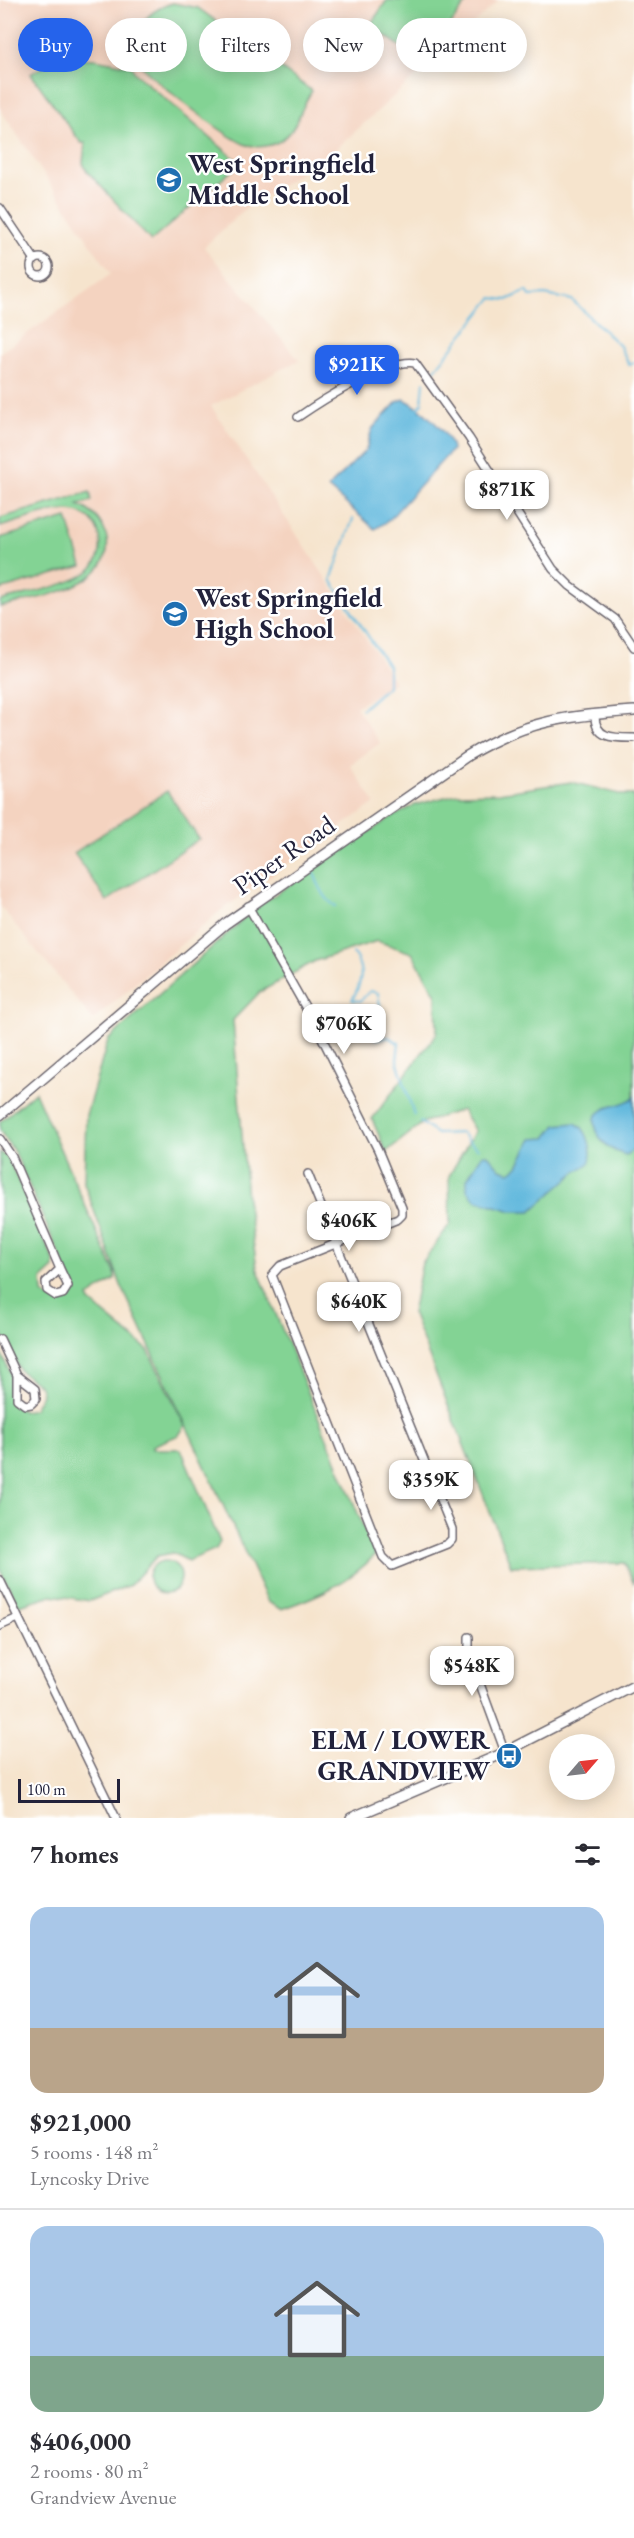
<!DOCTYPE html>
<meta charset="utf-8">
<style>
:root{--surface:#fff;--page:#f2f2f3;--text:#2b2b33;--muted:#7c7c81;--line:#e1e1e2;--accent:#2563eb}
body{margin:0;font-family:"EB Garamond",serif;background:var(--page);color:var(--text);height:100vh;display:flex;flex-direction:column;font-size:22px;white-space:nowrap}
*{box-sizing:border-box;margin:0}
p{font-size:20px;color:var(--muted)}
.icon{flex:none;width:33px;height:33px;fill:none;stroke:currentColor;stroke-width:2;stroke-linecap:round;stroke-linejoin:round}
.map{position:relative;height:1818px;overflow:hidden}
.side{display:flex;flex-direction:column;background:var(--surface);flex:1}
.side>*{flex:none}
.hud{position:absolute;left:18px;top:18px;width:598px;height:54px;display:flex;gap:12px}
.needle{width:39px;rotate:62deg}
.fabs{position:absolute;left:549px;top:1734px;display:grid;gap:12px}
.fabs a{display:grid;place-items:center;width:66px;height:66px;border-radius:50%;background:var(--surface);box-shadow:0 3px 15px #0003;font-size:30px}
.scale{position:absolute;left:18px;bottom:15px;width:102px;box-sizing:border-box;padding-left:6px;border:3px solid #22223b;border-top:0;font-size:16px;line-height:21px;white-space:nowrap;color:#22223b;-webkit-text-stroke:4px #fff;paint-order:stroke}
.price{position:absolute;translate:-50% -51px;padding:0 14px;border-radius:12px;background:#fff;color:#222;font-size:20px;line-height:39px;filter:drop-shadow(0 2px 3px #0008)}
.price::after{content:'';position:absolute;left:50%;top:36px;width:18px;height:14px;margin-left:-9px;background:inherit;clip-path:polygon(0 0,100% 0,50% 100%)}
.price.current{background:var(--accent);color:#fff}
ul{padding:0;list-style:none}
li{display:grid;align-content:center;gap:12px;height:318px;padding:0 30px}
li+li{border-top:2px solid var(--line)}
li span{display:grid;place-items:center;height:186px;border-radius:18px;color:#555}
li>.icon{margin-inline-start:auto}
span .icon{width:108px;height:108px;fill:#fffc;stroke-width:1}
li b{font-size:26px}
h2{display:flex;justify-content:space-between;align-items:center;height:72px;padding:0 30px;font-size:26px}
.tag{padding:0 21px;border-radius:27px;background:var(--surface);box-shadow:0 3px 15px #0003;font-size:21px;line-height:54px}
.tag.current{background:var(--accent);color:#fff}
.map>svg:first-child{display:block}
.built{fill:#f4d3c0}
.green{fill:#83d394;stroke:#527a68;stroke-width:1.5}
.water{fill:#60b8dd;stroke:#416d8c;stroke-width:1.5}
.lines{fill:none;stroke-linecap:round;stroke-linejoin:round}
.stream{stroke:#60b8dd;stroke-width:2}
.street-casing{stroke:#6c666e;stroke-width:10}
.secondary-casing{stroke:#6c666e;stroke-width:12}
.street{stroke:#fff;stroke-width:7}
.secondary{stroke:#fff;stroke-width:9}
.labels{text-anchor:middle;stroke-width:5;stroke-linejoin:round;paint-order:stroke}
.poi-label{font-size:27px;font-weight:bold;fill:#22223b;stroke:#fff;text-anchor:start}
.street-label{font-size:27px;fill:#22223b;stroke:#fff}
</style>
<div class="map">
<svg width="634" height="1818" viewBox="0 0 634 1818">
<rect width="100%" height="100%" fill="#fff"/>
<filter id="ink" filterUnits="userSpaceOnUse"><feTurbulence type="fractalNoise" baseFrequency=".0167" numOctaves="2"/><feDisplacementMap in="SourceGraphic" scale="12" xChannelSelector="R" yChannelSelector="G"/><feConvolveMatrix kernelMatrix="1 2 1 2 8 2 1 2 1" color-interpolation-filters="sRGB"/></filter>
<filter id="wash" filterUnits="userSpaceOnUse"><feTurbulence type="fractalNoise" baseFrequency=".008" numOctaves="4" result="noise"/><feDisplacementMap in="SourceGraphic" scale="24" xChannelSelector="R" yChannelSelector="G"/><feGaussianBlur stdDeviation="1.35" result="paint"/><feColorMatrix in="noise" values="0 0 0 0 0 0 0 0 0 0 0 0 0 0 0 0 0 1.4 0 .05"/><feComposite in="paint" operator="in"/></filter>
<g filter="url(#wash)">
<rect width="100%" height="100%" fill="#f6e4cd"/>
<path class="built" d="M 0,0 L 499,0 L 335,150 L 245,209 L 204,247 L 299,360 L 211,406 L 395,682 L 356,707 L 380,743 L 350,765 L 375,803 L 220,911 L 93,1020 L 0,906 L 0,353 L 111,274 L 0,109 Z"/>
<path class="green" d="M 387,0 L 468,0 L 424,63 L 370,25 Z
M 173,3 L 198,8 L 312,91 C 299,109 298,133 276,143 C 266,147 254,148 244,144 C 227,137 147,77 139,62 C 126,34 147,10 173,3 Z
M 74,58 L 95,59 L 131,66 L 135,73 L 236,160 L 237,166 L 151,241 L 87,171 L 83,163 L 85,143 L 81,143 L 31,74 L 40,68 Z
M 90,492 L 92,501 L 78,505 C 93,511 104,523 107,539 C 114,588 35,598 0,607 L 0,601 C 21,595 72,585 88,572 C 98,564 102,551 100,538 C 89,490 30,519 0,527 L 0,518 Z
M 67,518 L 82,566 L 0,590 L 0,538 Z
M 571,782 L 623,795 L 634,795 L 634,1584 L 624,1563 L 511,1566 L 412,1313 L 422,1263 L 450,1224 L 449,1176 L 475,1131 L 462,1110 L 424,1122 L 386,1152 L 372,1119 L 437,1033 L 436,995 L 412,953 L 377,941 L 315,961 L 260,992 L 233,1020 L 247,1199 L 257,1268 L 375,1555 C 349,1583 316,1597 281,1609 L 268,1602 L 121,1285 L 84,1183 L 86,1115 L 108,1040 L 258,906 L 390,818 L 415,805 L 457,794 L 499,793 Z
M 167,791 L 199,839 L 107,901 L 74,853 Z
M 35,1092 L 115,1273 L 115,1279 L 88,1297 L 90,1302 L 148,1350 L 185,1426 L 179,1435 L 152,1446 L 152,1449 L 181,1449 L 220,1542 L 216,1549 L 188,1561 L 173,1553 L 157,1556 L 130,1585 L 90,1601 L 52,1595 L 19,1605 L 0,1570 L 0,1350 L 13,1379 L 11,1395 L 16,1407 L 23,1411 L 34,1409 L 42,1394 L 40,1386 L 20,1371 L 0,1329 L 0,1152 L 8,1158 L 54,1261 L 54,1268 L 42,1279 L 43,1293 C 55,1305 70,1301 72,1284 L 15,1153 L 0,1131 L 0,1122 Z
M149 1577a16 16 0 1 1 32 0a16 16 0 1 1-32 0Z"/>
<path class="water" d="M 404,399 C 417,405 452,434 452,450 L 388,521 L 375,529 L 328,488 L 366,450 L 372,429 L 397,402 Z
M 634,1097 L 634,1149 L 626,1155 C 608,1150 594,1138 595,1118 C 603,1103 622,1108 634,1097 Z
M 575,1123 C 588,1128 594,1152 589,1164 L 577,1171 L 531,1211 L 512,1211 L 476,1200 L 467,1190 L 467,1179 L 482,1155 L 487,1154 L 500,1169 L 510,1172 L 518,1166 L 532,1139 L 546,1138 L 556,1125 Z"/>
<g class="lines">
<path class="stream" d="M 433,372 L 492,298 L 507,300 L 527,291 L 530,296 L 545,295 L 572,300 L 620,346 L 629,365 L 634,362
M 417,411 L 422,403 L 424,382
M 353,519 L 331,580 L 388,666 L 388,686 L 362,709
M 314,873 C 318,884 325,901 336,906
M 353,953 C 365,970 362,982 352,1000 L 360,1001 L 370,991 L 378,993 L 380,1006 L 370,1022 L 369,1031 L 376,1039 L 388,1037 L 399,1043 L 397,1060 L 414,1115
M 420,1122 L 437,1134 L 462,1133 L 468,1141 L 479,1149"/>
</g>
</g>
<g filter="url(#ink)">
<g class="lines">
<g class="street-casing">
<path id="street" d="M 0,208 L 35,260
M31 267a9 9 0 1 1 18 0a9 9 0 1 1-18 0Z
M 298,417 C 321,401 389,358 415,363 L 469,438 L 553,569 L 570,586 L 615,619 L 634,647
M 595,714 C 594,739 614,738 634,738
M 248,906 L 316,1026 L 378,1150 L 402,1208 L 402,1215 L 398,1219 L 280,1266 L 272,1275 L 383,1557 L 392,1566 L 447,1544 L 452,1539 L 452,1529 L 308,1174
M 0,1139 L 12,1157 L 60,1269
M 60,1269 L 68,1286 L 63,1294 L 56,1296 L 47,1290 L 46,1282 Z
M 0,1339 L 17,1375
M 17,1375 L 35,1389 L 36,1399 L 31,1404 L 25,1405 L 17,1399 Z
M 0,1580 L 116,1818
M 0,1626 L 18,1618
M 469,1637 L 469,1654 L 505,1752"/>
</g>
<g class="secondary-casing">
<path id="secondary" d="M 0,1115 L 225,924 L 467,756 C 526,720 567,716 634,711
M 351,1818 L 497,1756 L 634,1686"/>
</g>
<use href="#street" class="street"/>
<use href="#secondary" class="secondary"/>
</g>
</g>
<defs>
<g id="school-disc" transform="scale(1.35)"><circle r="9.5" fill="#1f6fb2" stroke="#fff"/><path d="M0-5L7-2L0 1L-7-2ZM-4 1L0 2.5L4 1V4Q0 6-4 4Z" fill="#fff"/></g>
<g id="bus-disc" transform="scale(1.35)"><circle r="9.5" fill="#1f6fb2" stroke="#fff"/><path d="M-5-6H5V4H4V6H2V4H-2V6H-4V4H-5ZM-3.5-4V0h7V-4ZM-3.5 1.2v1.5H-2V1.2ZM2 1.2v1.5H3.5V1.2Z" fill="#fff"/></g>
</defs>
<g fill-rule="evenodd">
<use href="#school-disc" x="169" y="180"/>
<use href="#school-disc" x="175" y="614"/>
<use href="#bus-disc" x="509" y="1756"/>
</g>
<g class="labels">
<g class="poi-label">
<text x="188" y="173">West Springfield<tspan x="188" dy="31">Middle School</tspan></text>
<text x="195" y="607">West Springfield<tspan x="195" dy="31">High School</tspan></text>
<text x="490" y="1749" text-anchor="end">ELM / LOWER<tspan x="490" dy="31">GRANDVIEW</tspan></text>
</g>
<g class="street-label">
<text transform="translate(284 855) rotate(-35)" y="9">Piper Road</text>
</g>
</g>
</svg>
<div class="fabs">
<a><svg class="needle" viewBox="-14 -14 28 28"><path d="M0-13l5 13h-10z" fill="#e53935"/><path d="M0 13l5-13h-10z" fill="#7c7c81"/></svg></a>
</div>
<div class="scale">100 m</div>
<b class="price current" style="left:357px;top:396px">$921K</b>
<b class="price" style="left:507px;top:521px">$871K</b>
<b class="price" style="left:344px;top:1055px">$706K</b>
<b class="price" style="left:349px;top:1252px">$406K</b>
<b class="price" style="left:359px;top:1333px">$640K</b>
<b class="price" style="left:431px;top:1511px">$359K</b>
<b class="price" style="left:472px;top:1697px">$548K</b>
<div class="hud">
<a class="tag current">Buy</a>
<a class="tag">Rent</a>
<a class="tag">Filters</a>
<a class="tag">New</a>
<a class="tag">Apartment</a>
</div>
</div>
<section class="side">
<h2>7 homes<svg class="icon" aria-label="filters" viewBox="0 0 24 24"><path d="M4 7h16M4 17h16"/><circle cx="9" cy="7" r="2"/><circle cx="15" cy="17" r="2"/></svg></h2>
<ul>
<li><span style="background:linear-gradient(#a9c7e8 65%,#b9a48a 0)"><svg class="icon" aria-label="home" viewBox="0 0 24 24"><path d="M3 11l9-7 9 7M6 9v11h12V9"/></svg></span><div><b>$921,000</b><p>5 rooms · 148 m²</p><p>Lyncosky Drive</p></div></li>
<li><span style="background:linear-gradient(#a9c7e8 70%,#7fa58c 0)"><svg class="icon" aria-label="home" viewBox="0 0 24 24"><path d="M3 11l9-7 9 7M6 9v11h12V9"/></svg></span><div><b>$406,000</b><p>2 rooms · 80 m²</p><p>Grandview Avenue</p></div></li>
</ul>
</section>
